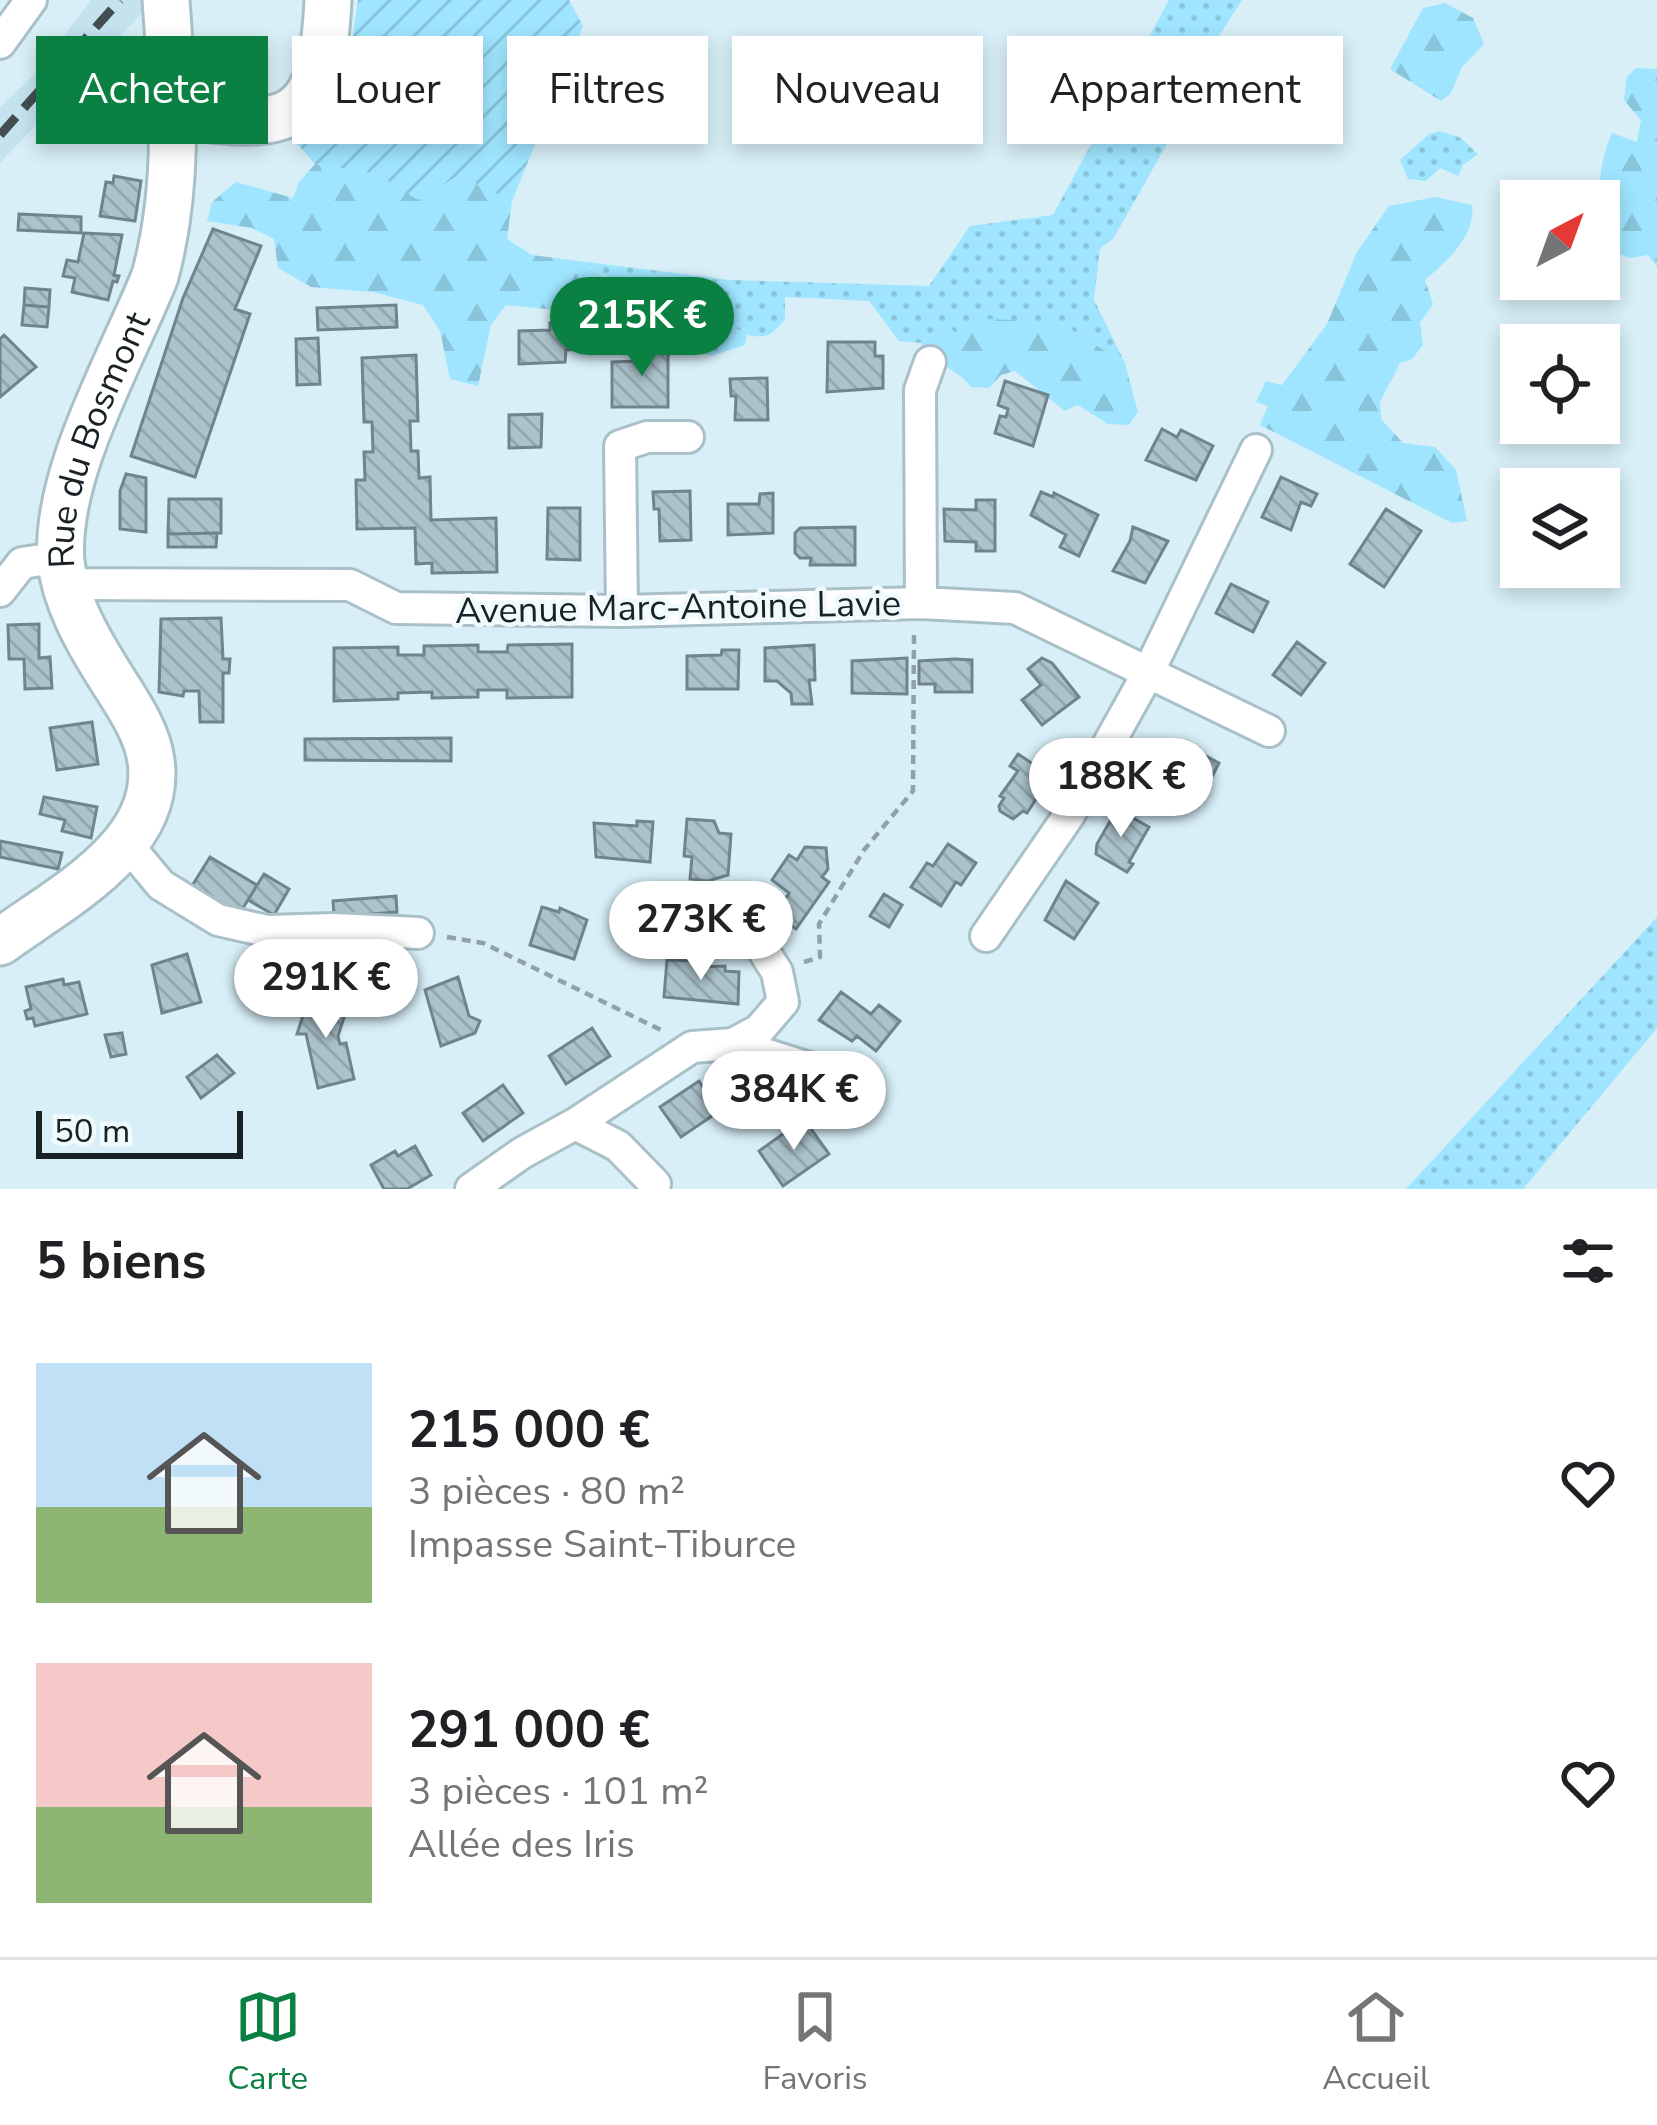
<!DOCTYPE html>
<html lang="fr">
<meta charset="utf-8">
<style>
:root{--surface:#fff;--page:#f2f2f2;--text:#202124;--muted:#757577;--line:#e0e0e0;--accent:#0b8043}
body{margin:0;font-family:"Nunito Sans",sans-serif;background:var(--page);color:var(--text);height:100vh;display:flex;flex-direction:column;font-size:45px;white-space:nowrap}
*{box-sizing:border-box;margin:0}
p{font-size:39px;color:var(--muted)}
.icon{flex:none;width:66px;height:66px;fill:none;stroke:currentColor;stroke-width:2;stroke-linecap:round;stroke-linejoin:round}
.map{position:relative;height:1189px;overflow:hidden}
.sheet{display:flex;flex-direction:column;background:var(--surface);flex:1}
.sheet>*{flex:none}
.hud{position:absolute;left:36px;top:36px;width:1587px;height:108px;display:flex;gap:24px}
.needle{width:78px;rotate:41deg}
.fabs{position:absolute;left:1500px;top:180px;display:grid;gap:24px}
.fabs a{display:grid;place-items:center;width:120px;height:120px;border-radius:0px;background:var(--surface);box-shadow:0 6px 18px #0003;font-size:60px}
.scale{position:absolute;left:36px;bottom:30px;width:207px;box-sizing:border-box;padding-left:12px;border:6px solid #182124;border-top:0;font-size:33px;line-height:42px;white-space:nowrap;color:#182124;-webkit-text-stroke:9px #f0fafd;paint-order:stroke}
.price{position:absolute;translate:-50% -102px;padding:0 27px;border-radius:42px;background:#fff;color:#222;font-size:39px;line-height:78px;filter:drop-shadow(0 3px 6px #0008)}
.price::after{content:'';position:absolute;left:50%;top:72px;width:36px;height:27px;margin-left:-18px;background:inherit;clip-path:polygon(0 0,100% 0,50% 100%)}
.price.active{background:var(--accent);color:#fff}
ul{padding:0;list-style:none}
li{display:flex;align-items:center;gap:36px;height:300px;padding:0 36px}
li span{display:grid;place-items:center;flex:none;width:336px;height:240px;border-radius:0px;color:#555}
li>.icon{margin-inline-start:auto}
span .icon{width:144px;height:144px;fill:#fffc;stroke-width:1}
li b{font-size:51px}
h2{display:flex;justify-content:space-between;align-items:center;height:144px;padding:0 36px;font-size:51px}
.chip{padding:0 42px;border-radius:0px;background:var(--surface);box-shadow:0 6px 18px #0003;font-size:42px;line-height:108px}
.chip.active{background:var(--accent);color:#fff}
.dock{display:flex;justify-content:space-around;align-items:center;height:168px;border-top:3px solid var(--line);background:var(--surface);font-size:33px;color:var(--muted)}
.dock a{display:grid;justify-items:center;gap:6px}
.dock .active{color:var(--accent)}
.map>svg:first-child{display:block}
.built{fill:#c4e3ef}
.grass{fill:url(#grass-dots)}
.forest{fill:url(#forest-firs)}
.garden{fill:url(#garden-furrows)}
.building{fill:url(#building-back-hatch);stroke:#6f848d;stroke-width:3}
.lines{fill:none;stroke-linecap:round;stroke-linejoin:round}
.street-casing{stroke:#aac0c9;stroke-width:36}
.secondary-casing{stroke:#aac0c9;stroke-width:51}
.path{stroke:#90a2a8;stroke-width:4.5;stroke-dasharray:9 6;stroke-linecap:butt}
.street{stroke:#fff;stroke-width:30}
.secondary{stroke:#fff;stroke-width:45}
.rail{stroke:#424e52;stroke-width:9;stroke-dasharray:24 12;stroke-linecap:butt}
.labels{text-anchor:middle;stroke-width:9;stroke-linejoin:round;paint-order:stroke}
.street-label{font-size:36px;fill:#182124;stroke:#f0fafd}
</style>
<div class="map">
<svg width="1657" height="1189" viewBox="0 0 1657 1189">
<defs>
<pattern id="grass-dots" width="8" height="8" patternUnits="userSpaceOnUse" patternTransform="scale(3)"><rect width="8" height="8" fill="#9fe5ff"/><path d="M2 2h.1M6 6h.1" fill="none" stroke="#88c4da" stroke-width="1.8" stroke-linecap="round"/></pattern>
<pattern id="forest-firs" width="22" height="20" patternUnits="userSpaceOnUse" patternTransform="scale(3)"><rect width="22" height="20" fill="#9fe5ff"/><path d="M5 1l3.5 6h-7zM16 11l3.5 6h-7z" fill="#88c4da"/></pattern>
<pattern id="garden-furrows" width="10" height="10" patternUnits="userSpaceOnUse" patternTransform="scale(3)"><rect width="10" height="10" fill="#9fe5ff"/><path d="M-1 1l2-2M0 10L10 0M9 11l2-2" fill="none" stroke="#88c4da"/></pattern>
<pattern id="building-back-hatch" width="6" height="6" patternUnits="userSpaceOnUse" patternTransform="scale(3)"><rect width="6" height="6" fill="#acc3cc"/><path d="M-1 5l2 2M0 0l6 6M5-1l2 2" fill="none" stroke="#93a7af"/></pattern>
</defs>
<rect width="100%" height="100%" fill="#d8eff8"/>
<path class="built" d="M 91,0 L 163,0 L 143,12 L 0,163 L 0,107 L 32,77 Z"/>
<path class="grass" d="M 1169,0 L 1242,0 L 1187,86 L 1197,103 L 1194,132 L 1167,144 L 1113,239 L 1100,248 L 1094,300 L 1125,363 L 1059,322 L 962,339 L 934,332 L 921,343 L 899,341 L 869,301 L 785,297 L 785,320 C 780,324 776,331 770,334 C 741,347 705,306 688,287 C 648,300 612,281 579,261 L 730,280 L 929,286 L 970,226 L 1053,215 Z
M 1440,131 L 1461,138 L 1478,154 L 1463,165 L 1458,176 L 1440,168 L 1426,181 L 1408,179 L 1400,160 L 1429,134 Z
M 1657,917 L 1657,1028 L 1523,1189 L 1406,1189 Z"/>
<path class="forest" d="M 1445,3 L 1473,18 L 1484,44 L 1462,67 L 1451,93 L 1441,101 L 1390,69 L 1423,8 Z
M 1636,68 L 1657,69 L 1657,267 L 1648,255 L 1630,258 L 1599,247 C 1599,207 1595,171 1612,133 L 1637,142 L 1641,120 L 1624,100 L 1627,77 Z
M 315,164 L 377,174 L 417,199 L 459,175 L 512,201 L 507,239 L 532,255 L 579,261 L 621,287 L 627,309 L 608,315 L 506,305 L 491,325 L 478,386 L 450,379 L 440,331 L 423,305 L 373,292 L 311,287 L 278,268 L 274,239 L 252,228 L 207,221 L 212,202 L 236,182 L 293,198 L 299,182 Z
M 1435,197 L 1472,205 C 1476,236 1447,261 1425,280 L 1433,304 L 1420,323 L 1423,345 L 1412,359 L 1400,363 L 1380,402 L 1381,419 L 1403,443 L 1435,447 L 1456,470 L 1467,521 L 1452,523 L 1260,425 L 1268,406 L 1256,402 L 1266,381 L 1282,385 L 1327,324 L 1357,252 L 1389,206 Z
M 687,286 L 699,293 C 706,314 730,323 747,335 L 745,345 L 712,356 L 678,347 L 675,333 L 678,290 Z
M 984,319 L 1059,322 L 1125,363 L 1138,412 L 1129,425 L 1108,424 L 1078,405 L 1065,411 L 1015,371 L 1001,375 L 989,388 L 971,387 C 956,366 930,366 921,343 L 934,332 L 951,329 L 962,338 Z"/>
<path class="garden" d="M 358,0 L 569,0 L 583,26 L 512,201 L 459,175 L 418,200 L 377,174 L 315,164 L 294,140 L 334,119 L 346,83 Z"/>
<path class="building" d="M 114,176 L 141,181 L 135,221 L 100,216 L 106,182 L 113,183 Z
M 19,214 L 81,217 L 81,233 L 18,230 Z
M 213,229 L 261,246 L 235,309 L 250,314 L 195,477 L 131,456 L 183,298 Z
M 84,233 L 122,235 L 114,275 L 119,276 L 117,282 L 113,281 L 108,300 L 72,292 L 75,278 L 63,276 L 67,260 L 78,262 Z
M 25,288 L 50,290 L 49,307 L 24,305 Z
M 24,305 L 49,307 L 47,327 L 22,325 Z
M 396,305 L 397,327 L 318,330 L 317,308 Z
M 578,321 L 578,349 L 566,350 L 565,362 L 519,364 L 519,331 L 550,330 L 550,323 Z
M 578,321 L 593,321 L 593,349 L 578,349 Z
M 4,335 L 36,367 L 0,397 L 0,339 Z
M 318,338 L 320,384 L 297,385 L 296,339 Z
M 828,342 L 875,342 L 875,356 L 883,356 L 883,388 L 827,392 Z
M 638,346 L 668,346 L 668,407 L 612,407 L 612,362 L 637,361 Z
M 416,355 L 418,421 L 410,421 L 411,451 L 418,451 L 419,478 L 430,477 L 431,520 L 496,518 L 497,572 L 432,573 L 432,563 L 416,564 L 415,528 L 357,529 L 356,480 L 365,480 L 364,452 L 373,452 L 372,422 L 364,422 L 362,358 Z
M 767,378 L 768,420 L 735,420 L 736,396 L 731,396 L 730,379 Z
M 1005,381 L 1048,395 L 1033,446 L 995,433 L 1000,416 L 1006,417 L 1008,409 L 998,405 Z
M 542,414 L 541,447 L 509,448 L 509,415 Z
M 1162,429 L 1177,437 L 1181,430 L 1213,446 L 1196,480 L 1146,460 Z
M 126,474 L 146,478 L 146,532 L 120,529 L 120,491 Z
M 1281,477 L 1317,494 L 1311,506 L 1301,502 L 1291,530 L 1262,517 Z
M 690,491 L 691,540 L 660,541 L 659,509 L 654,509 L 653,492 Z
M 1041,492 L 1053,497 L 1054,493 L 1098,515 L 1079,556 L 1060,547 L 1066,535 L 1031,515 Z
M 773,493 L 773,533 L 728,535 L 728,504 L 759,504 L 760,494 Z
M 169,499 L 221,499 L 221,533 L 168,534 Z
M 976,500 L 995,500 L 995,551 L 976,551 L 976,542 L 945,541 L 944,509 L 976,510 Z
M 548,508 L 580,508 L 580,560 L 547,559 Z
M 1386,509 L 1421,531 L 1384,587 L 1350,564 Z
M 855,527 L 855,565 L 810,565 L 811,558 L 800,558 L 795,553 L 795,533 L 800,528 Z
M 1133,527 L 1168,541 L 1145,583 L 1113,571 L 1130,541 Z
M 217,533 L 216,547 L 168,547 L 168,534 Z
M 1231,584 L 1268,602 L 1253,632 L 1216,613 Z
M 221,618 L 223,659 L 230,659 L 229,673 L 223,673 L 223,722 L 200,722 L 199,691 L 184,691 L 183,696 L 159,692 L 161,619 Z
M 39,624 L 39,658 L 50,657 L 52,688 L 25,689 L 24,659 L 9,659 L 8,625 Z
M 1297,642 L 1325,663 L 1301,695 L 1273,675 Z
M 572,644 L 572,697 L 507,698 L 507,690 L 478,690 L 478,697 L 432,698 L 432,692 L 398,693 L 398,699 L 334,701 L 334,648 L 398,647 L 398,655 L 424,655 L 424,646 L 478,645 L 478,652 L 507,652 L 508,645 Z
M 814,645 L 815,680 L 809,680 L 812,704 L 792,704 L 791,693 L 777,681 L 765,681 L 765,648 Z
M 722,650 L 739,650 L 738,689 L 687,689 L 687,656 L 721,655 Z
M 907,658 L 907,694 L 852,693 L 852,661 Z
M 1042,658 L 1052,663 L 1079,697 L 1042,725 L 1022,700 L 1041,685 L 1028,669 Z
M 955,659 L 972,660 L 972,692 L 935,692 L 935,684 L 919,684 L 919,661 Z
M 92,722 L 98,764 L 57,770 L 50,728 Z
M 451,738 L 451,761 L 305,760 L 305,739 Z
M 1188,746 L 1219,763 L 1199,802 L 1167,786 Z
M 1018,754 L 1051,776 L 1027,813 L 1023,811 L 1013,819 L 1000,811 L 999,806 L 1004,798 L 1000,796 L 1018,771 L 1010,766 Z
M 44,797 L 97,807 L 91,838 L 62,831 L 65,820 L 40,814 Z
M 1117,809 L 1149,827 L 1129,862 L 1133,864 L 1127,872 L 1096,854 L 1097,844 Z
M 687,819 L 714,821 L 719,833 L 731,834 L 728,875 L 708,881 L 690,879 L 692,857 L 684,856 Z
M 637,821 L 653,822 L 650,862 L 596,857 L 594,823 L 637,826 Z
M 0,841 L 62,853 L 58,869 L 0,857 Z
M 948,844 L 976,863 L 961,885 L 956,882 L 941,906 L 911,887 L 927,863 L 933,866 Z
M 805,847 L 826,848 L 828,869 L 822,877 L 829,882 L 796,929 L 775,914 L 789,893 L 772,880 L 789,855 L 797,860 Z
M 210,857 L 257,885 L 237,918 L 190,889 Z
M 264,874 L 289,889 L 274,915 L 248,900 Z
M 1066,881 L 1098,903 L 1074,939 L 1045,920 Z
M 884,894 L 902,905 L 889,927 L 870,916 Z
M 396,896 L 397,912 L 334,917 L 333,901 Z
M 542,907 L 559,912 L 560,908 L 587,920 L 574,959 L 530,945 Z
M 187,954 L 201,1002 L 162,1013 L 152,965 Z
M 667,960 L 697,961 L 696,967 L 725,966 L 725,971 L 739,972 L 738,1004 L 664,997 Z
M 458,977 L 469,1016 L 480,1021 L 475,1033 L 441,1046 L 425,990 Z
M 63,979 L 64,985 L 79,982 L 87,1014 L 35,1026 L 33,1018 L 27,1019 L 25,1011 L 31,1009 L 26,987 Z
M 841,992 L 871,1014 L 879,1005 L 900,1021 L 876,1051 L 857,1036 L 852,1041 L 819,1020 Z
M 310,994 L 348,1005 L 338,1036 L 340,1044 L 346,1043 L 354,1079 L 318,1088 L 306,1034 L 297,1034 Z
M 592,1028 L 610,1056 L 566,1084 L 549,1056 Z
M 122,1033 L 126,1054 L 111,1057 L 105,1035 Z
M 217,1055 L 234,1073 L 201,1098 L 187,1077 Z
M 699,1081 L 718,1112 L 681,1137 L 660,1107 Z
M 503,1085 L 523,1113 L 483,1141 L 463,1113 Z
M 804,1119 L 829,1154 L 783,1186 L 759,1151 Z
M 415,1146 L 431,1175 L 407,1189 L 384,1189 L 371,1165 L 395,1151 L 398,1156 Z"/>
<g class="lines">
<g class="street-casing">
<path id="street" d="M 0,43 L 31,0
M 64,584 L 350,585 L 396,608 L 622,611 L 921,603 L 1015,608 L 1269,731
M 0,591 L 22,563 L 61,557
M 921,603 L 920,390 L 930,362
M 622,611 L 620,446 L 647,437 L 688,437
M 126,843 L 161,885 L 218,920 L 267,931 L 333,929 L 418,933
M 656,914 L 753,934 L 777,972 L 783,1002 L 759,1030 L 733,1044
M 986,936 L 1069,815 L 1147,675 L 1256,450
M 471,1189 L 522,1153 L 575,1124
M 654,1189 L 655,1184 L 618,1146 L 575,1124 L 692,1047 L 733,1044 L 863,1085"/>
</g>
<g class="secondary-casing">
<g id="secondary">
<path d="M 174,114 C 292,132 322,125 328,0"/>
<path id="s1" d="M 0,942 C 58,899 163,847 151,761 C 147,729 124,699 107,671 C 87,639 65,600 61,562 C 54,474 122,359 155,276 C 180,184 173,95 166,0"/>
</g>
</g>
<path class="path" d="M 447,937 L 483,943 L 661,1030
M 804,962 L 820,957 L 819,924 L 864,850 L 913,791 L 914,632"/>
<use href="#street" class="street"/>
<use href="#secondary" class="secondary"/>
<path class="rail" d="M 0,135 L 120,0"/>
</g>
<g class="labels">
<g class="street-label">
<text dy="13" stroke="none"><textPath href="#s1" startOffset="597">Rue du Bosmont</textPath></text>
<text transform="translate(678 606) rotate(-1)" y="13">Avenue Marc-Antoine Lavie</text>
</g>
</g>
</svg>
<div class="fabs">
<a><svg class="needle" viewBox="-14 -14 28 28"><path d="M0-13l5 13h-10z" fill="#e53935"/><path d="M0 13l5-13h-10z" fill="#757577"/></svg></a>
<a><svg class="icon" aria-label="locate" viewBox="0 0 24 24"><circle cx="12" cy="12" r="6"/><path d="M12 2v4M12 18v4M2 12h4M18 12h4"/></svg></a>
<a><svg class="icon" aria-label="layers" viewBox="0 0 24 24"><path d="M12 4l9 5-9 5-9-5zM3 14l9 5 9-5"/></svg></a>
</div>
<div class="scale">50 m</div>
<b class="price active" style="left:642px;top:379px">215K €</b>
<b class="price" style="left:1121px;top:840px">188K €</b>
<b class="price" style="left:701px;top:983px">273K €</b>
<b class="price" style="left:326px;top:1041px">291K €</b>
<b class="price" style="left:794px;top:1153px">384K €</b>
<div class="hud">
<a class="chip active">Acheter</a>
<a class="chip">Louer</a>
<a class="chip">Filtres</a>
<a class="chip">Nouveau</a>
<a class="chip">Appartement</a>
</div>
</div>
<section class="sheet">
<h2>5 biens<svg class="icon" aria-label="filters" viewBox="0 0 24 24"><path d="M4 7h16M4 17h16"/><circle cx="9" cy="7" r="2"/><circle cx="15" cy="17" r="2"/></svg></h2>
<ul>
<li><span style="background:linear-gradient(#bfe0f5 60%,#8fb573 0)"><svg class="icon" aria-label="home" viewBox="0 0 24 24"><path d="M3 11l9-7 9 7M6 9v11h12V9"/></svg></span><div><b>215 000 €</b><p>3 pièces · 80 m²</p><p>Impasse Saint-Tiburce</p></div><svg class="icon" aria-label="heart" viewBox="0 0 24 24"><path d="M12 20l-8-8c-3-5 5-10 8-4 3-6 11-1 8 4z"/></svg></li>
<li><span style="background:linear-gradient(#f6c9c9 60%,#8fb573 0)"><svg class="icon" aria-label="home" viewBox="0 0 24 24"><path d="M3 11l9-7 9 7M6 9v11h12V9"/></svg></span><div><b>291 000 €</b><p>3 pièces · 101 m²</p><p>Allée des Iris</p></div><svg class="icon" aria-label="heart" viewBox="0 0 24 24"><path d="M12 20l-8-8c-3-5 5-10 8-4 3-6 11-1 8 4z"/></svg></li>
</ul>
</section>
<nav class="dock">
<a class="active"><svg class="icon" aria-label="map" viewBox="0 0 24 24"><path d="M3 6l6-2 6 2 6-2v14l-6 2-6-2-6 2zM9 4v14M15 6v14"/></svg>Carte</a>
<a><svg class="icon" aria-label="saved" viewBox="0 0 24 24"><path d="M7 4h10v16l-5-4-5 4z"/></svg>Favoris</a>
<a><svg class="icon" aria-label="home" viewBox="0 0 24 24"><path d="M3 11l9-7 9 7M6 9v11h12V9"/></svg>Accueil</a>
</nav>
